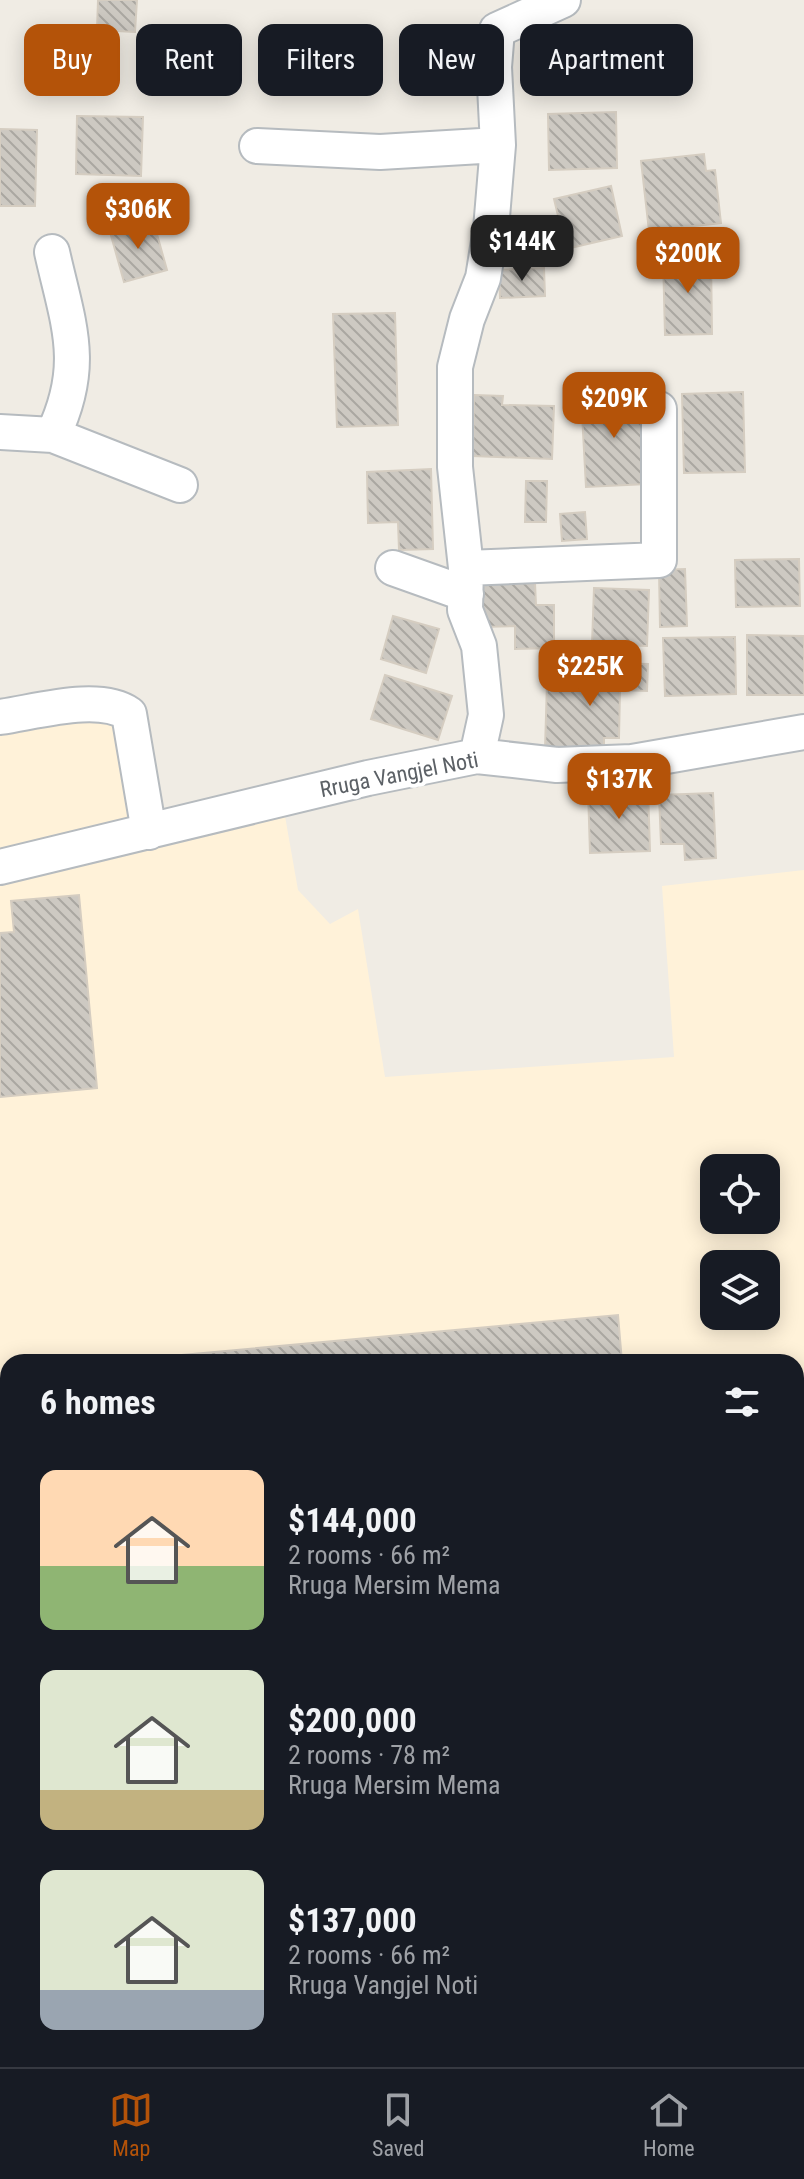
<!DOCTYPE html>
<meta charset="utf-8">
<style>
:root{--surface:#171b24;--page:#242831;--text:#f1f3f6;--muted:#9ea1a6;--line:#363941;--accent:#b45309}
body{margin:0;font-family:"Roboto Condensed",sans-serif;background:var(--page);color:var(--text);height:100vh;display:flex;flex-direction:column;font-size:30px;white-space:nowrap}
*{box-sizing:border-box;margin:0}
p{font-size:26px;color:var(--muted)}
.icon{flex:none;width:44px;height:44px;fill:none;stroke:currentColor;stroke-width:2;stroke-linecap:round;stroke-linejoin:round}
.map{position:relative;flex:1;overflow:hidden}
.side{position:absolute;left:0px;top:1354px;width:804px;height:714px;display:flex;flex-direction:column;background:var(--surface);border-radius:24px 24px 0 0;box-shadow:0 4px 20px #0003}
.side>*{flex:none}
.banner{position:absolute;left:24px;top:24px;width:756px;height:72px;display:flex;gap:16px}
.fabs{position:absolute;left:700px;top:1154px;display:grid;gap:16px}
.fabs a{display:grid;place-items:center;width:80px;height:80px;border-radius:16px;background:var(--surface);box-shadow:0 4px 20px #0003;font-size:40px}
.price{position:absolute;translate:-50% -68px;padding:0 18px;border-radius:16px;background:var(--accent);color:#fff;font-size:26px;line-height:52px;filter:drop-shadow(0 2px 4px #0008)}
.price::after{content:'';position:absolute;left:50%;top:48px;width:24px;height:18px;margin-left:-12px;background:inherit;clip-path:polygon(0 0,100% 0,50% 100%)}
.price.selected{background:#222;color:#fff}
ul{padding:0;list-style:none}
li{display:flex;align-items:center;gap:24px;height:200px;padding:0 40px}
li span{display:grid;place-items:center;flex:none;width:224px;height:160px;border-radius:16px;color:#555}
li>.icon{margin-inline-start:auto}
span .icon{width:96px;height:96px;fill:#fffc;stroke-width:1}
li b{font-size:34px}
h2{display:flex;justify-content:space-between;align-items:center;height:96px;padding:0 40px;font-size:34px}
.pill{padding:0 28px;border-radius:16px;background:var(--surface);box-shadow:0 4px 20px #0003;font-size:28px;line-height:72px}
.pill.selected{background:var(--accent);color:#fff}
.tab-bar{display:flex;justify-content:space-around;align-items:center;height:112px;border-top:2px solid var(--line);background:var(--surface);font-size:22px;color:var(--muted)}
.tab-bar a{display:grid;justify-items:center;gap:4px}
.tab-bar .selected{color:var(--accent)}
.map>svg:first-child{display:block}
.commercial{fill:#fff2d9;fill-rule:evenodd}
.building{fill:url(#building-back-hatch);stroke:#d5cdc1;stroke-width:2}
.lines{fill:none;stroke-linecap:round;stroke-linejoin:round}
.minor-casing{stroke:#b6bbbf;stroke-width:38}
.major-casing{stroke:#ffbb4d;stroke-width:48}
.minor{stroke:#fff;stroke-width:34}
.major{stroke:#ffe8a9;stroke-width:44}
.labels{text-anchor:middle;stroke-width:8;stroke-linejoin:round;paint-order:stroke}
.street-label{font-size:22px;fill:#5c6166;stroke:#fff}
</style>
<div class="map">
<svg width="804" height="2067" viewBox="0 0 804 2067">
<defs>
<pattern id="building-back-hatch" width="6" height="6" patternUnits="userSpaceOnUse" patternTransform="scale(2)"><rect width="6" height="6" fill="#cdc9c2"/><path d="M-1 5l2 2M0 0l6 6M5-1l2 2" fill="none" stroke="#aaa7a1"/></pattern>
</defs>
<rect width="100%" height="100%" fill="#f0ece4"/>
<path class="commercial" d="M 115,704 L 149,832 L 282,799 L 298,890 L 330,924 L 358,909 L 385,1077 L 674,1057 L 662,886 L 804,870 L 804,2067 L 0,2067 L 0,717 ZM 714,1168 L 766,1168 L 766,1220 L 714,1220 ZM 714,1264 L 766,1264 L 766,1316 L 714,1316 ZM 8,1362 L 796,1362 L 796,2060 L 8,2060 Z"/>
<path class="building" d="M 98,0 L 137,0 L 135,32 L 97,30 Z
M 616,112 L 617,168 L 549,170 L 548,114 Z
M 77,116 L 143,117 L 141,176 L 76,174 Z
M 0,129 L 37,130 L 35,206 L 0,206 Z
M 704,154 L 706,171 L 715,170 L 721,223 L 649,231 L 641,161 Z
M 611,186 L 622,236 L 566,249 L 554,199 Z
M 153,220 L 167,270 L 124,282 L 110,232 Z
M 711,256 L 712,334 L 665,335 L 663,257 Z
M 544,268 L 545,296 L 500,298 L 499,270 Z
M 395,313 L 398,425 L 337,427 L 333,314 Z
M 743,392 L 745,472 L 684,473 L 682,394 Z
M 643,393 L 647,484 L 586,487 L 581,396 Z
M 474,395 L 503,396 L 502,405 L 554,406 L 552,459 L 473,456 Z
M 431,469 L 433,549 L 399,550 L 398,522 L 368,523 L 367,472 Z
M 526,481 L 547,481 L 546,522 L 525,522 Z
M 585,512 L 587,539 L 562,541 L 560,514 Z
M 799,559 L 800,606 L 736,607 L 735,560 Z
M 685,569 L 687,626 L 660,627 L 659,570 Z
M 535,583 L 536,605 L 554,605 L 554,648 L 515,649 L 515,626 L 481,627 L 480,584 Z
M 594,588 L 649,590 L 647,646 L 592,644 Z
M 393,616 L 439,629 L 426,673 L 381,659 Z
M 747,635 L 804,636 L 804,695 L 747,695 Z
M 735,637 L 736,694 L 665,696 L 663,638 Z
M 602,663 L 648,664 L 647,691 L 620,690 L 619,738 L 604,738 L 604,750 L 545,749 L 547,682 L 601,683 Z
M 385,675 L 452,696 L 438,740 L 371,719 Z
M 648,789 L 650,851 L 590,853 L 588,790 Z
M 713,793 L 716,858 L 685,860 L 684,844 L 661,844 L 659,795 Z
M 79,895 L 97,1088 L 0,1097 L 0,933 L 14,932 L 11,901 Z
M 618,1315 L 622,1362 L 149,1362 L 149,1358 Z
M 0,1988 L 5,2031 L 0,2031 Z
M 753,2060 L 790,2060 L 791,2067 L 692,2067 Z"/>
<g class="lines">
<g class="minor-casing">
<path id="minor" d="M 257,146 L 380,152 L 498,145
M 0,432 L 53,435 C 87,364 68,324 52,252
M 53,435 L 180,485
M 393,568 L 466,594
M 466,568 L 659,560 L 659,409
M 0,717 C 36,712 99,693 129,714 L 149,832
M 477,756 L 486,715 L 479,646 L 465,610 L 466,568 L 455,467 L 455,367 L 467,319 L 483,278 L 491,229 L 498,145 L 494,67 L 497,30 L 563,0
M 0,867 L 368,778 L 477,756 L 557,765 L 632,762 L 804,732
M 796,1597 L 804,1591
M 796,1796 L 804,1867
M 474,2067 L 475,2060"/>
</g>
<g class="major-casing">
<path id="major" d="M 796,2006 L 804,2007
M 221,2067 L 280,2060"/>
</g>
<use href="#minor" class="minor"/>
<use href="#major" class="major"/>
</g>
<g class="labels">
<g class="street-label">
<text transform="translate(399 774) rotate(-11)" y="8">Rruga Vangjel Noti</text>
</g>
</g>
</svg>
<div class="fabs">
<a><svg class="icon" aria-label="locate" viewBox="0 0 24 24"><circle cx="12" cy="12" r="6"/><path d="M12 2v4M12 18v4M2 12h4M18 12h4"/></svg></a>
<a><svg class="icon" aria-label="layers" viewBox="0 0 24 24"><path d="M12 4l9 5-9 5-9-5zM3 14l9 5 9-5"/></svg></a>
</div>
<b class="price" style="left:138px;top:251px">$306K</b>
<b class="price selected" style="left:522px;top:283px">$144K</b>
<b class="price" style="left:688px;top:295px">$200K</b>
<b class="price" style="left:614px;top:440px">$209K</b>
<b class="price" style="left:590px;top:708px">$225K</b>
<b class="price" style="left:619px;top:821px">$137K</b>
<div class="banner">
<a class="pill selected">Buy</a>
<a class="pill">Rent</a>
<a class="pill">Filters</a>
<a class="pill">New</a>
<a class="pill">Apartment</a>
</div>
<section class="side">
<h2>6 homes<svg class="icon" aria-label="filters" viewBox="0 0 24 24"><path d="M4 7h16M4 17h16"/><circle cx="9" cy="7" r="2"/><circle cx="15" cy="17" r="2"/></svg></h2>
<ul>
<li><span style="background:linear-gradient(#ffd9b3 60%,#8fb573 0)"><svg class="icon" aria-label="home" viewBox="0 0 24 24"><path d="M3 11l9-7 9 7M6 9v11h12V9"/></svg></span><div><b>$144,000</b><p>2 rooms · 66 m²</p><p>Rruga Mersim Mema</p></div></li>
<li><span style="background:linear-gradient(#dfe7d0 75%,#c2b280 0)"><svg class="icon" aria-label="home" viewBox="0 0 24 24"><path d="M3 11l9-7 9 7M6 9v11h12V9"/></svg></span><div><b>$200,000</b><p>2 rooms · 78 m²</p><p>Rruga Mersim Mema</p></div></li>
<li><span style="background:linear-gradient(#dfe7d0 75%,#9aa5b1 0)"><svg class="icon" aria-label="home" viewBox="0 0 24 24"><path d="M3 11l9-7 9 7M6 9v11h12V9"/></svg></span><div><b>$137,000</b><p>2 rooms · 66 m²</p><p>Rruga Vangjel Noti</p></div></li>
</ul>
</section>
</div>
<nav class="tab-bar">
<a class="selected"><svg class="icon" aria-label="map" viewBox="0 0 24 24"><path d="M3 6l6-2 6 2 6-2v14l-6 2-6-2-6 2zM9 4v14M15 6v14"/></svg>Map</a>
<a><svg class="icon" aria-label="saved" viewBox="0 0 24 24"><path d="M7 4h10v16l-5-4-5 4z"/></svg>Saved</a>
<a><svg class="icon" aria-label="home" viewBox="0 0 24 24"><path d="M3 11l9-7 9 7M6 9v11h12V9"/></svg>Home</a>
</nav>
